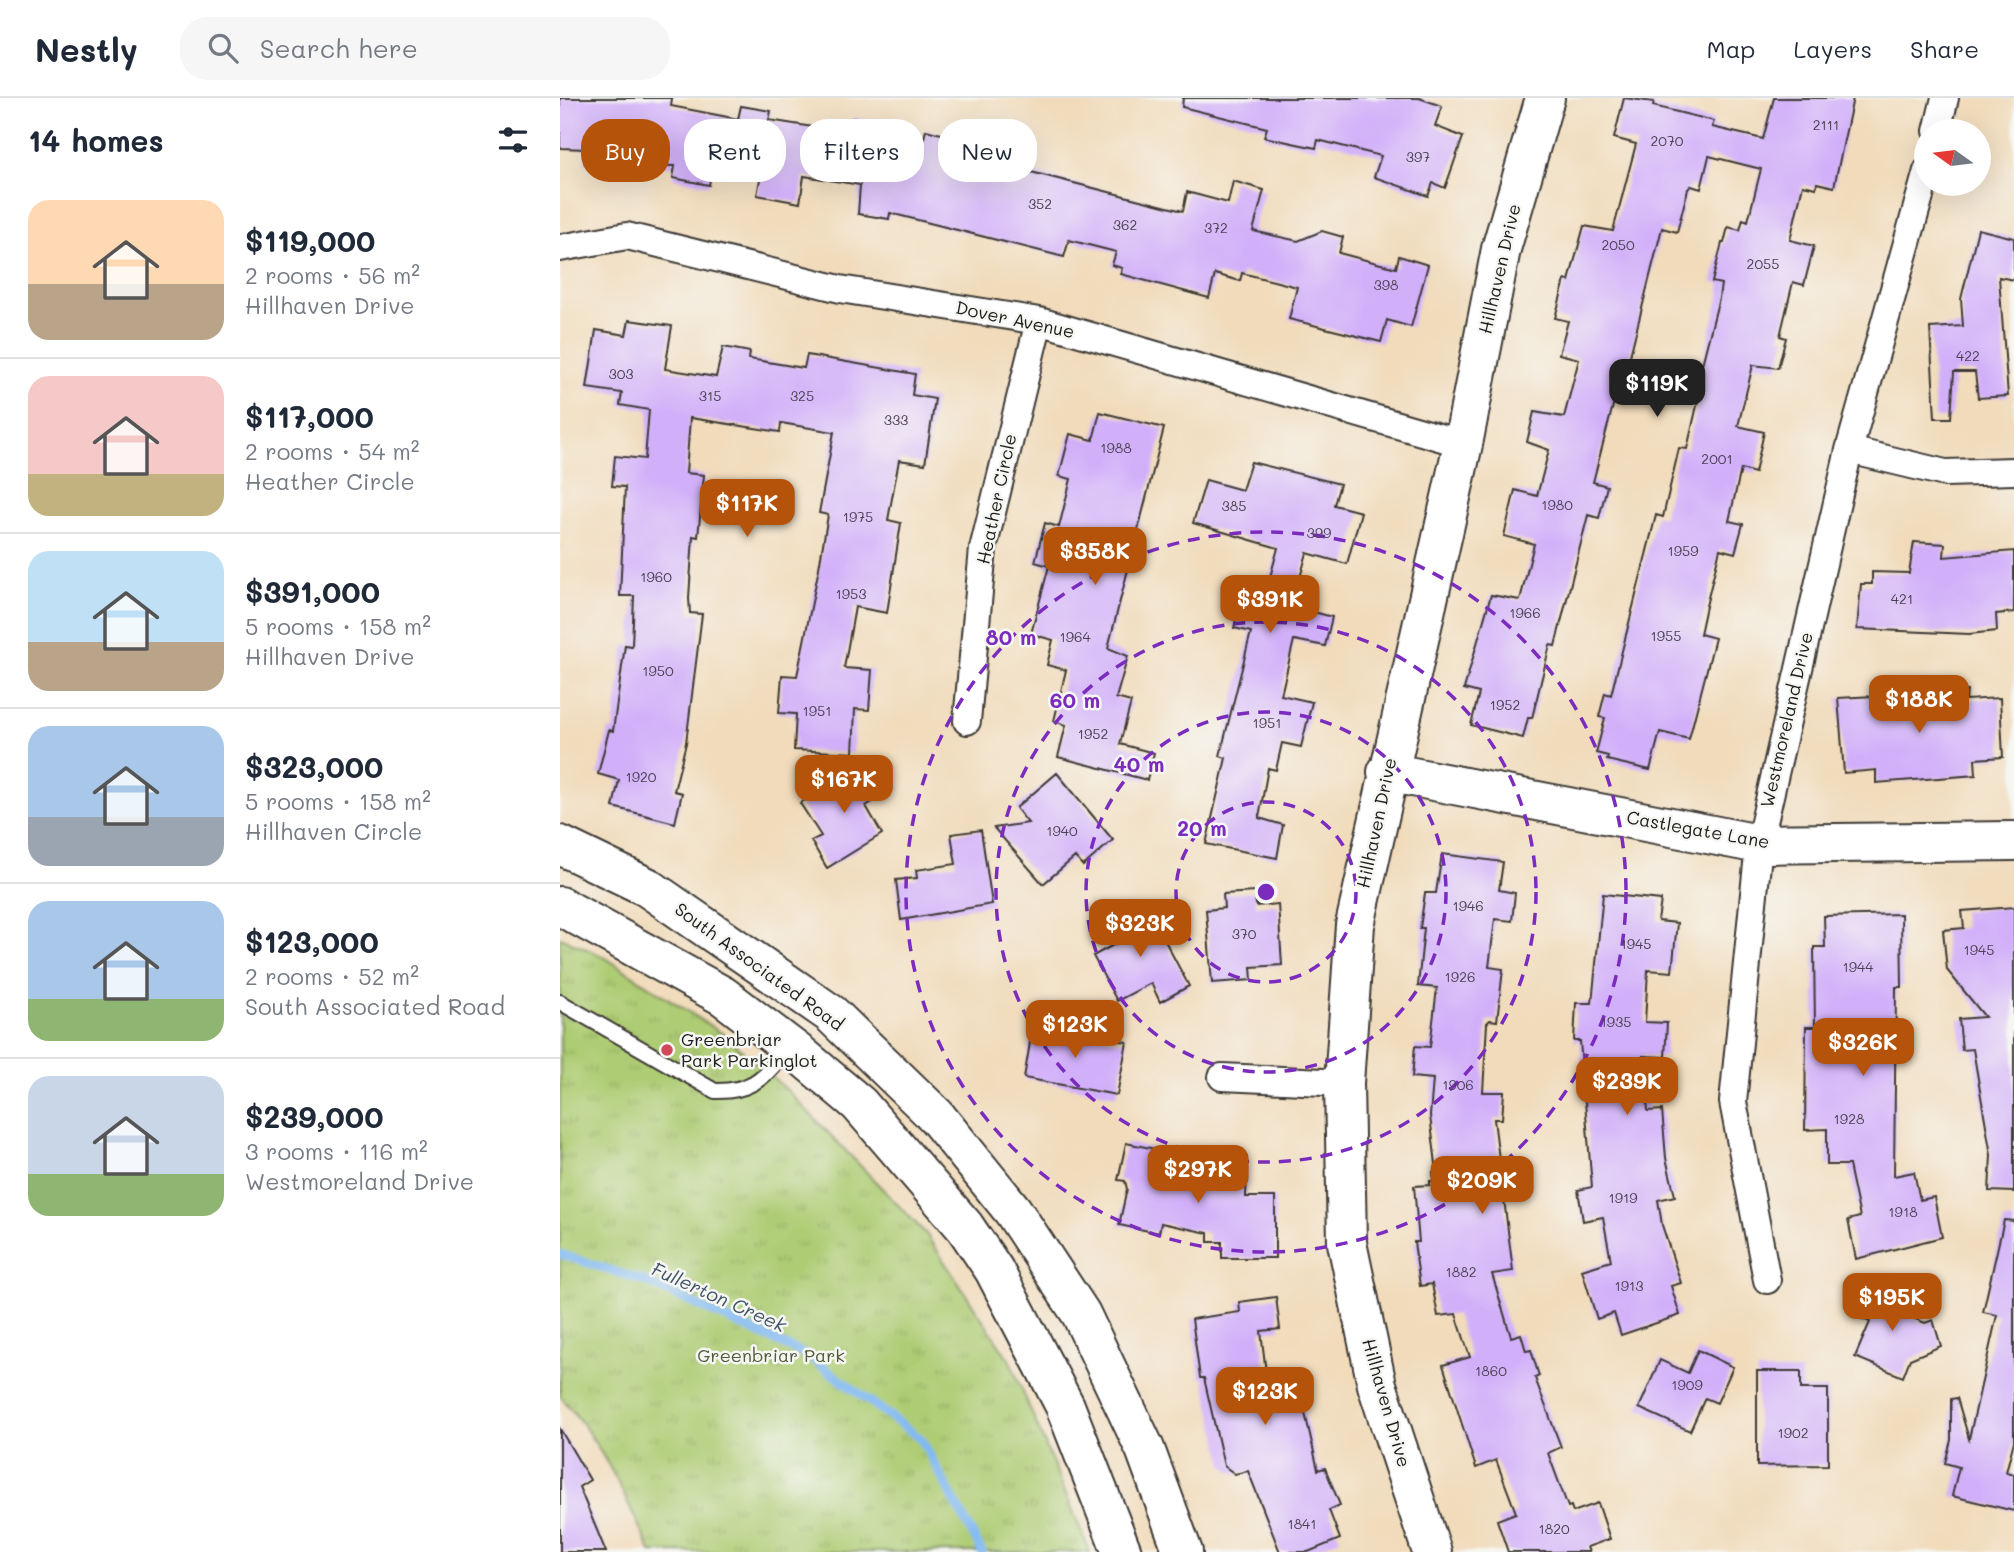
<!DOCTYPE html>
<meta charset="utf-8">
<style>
:root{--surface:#fff;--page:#f6f6f7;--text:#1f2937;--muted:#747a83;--line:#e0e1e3;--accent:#b45309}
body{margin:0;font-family:Mali,sans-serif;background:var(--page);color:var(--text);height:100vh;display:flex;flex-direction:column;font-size:26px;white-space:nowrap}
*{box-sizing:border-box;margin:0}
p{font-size:23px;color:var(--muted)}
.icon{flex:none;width:38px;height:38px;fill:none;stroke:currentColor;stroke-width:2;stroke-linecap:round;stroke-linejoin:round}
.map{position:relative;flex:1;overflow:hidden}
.panel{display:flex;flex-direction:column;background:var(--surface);width:560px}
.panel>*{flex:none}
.hud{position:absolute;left:21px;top:21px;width:665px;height:63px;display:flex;gap:14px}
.needle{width:46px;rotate:284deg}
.tools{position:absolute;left:1354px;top:21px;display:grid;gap:14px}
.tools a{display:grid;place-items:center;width:77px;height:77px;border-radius:50%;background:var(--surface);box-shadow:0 7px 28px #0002;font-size:35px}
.price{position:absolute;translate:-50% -60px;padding:0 16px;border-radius:14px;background:var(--accent);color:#fff;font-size:23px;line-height:46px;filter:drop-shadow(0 2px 4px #0008)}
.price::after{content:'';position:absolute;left:50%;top:42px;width:21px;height:16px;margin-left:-10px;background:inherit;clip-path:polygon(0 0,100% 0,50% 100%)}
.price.active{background:#222;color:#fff}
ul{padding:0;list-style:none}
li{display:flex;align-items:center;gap:21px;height:175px;padding:0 28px}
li+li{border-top:2px solid var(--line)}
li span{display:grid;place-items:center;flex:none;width:196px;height:140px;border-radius:21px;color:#555}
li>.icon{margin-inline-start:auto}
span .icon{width:84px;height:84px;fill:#fffc;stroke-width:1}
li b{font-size:30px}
h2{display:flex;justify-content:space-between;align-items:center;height:84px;padding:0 28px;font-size:30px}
.tag{padding:0 24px;border-radius:28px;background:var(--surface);box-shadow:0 7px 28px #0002;font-size:24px;line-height:63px}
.tag.active{background:var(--accent);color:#fff}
header{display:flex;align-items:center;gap:42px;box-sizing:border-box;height:98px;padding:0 35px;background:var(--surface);border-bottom:2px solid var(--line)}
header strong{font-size:33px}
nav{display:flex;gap:38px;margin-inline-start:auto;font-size:24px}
.search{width:490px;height:63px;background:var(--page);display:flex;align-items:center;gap:18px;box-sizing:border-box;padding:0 24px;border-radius:28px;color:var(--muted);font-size:26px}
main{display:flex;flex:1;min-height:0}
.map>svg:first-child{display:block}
.grass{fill:url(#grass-tufts);stroke:#657448;stroke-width:2}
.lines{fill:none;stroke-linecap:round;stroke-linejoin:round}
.stream{stroke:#82b9f1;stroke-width:9}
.building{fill:#d2b0f9}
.lane-casing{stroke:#3c3934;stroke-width:18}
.street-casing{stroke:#3c3934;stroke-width:30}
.secondary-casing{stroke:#3c3934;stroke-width:42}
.lane{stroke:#fff;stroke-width:14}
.street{stroke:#fff;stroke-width:26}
.secondary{stroke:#fff;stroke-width:38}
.ring{fill:none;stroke:#7b2cbf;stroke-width:3.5;stroke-dasharray:12 9}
.poi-dot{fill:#d1495b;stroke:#f6f6f2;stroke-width:2.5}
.labels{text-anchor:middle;stroke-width:5;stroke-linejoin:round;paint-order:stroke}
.number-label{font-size:14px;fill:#4a4153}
.street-label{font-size:18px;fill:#1c1c1c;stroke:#f6f6f2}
.poi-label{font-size:18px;fill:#1c1c1c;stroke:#f6f6f2;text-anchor:start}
.park-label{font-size:18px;fill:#4f5a3a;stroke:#f6f6f2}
.water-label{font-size:19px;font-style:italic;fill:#405367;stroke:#f6f6f2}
.centre{fill:#7b2cbf;stroke:#f6f6f2;stroke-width:3.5}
.ring-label{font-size:21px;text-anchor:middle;font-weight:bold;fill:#7b2cbf;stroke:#f6f6f2;stroke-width:5;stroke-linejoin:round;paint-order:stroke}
</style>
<header>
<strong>Nestly</strong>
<div class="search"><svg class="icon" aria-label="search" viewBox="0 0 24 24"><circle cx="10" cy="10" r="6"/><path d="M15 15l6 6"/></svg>Search here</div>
<nav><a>Map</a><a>Layers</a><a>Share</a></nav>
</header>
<main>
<section class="panel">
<h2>14 homes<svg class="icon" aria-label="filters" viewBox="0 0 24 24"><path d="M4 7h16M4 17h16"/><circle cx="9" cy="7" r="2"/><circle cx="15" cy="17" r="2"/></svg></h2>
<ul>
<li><span style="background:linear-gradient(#ffd9b3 60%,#b9a48a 0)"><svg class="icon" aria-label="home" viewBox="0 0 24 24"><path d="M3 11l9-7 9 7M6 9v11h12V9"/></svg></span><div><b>$119,000</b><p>2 rooms · 56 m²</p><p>Hillhaven Drive</p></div></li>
<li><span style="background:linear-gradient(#f6c9c9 70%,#c2b280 0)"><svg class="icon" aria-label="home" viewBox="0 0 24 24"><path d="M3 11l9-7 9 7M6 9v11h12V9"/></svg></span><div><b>$117,000</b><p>2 rooms · 54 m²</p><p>Heather Circle</p></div></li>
<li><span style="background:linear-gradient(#bfe0f5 65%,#b9a48a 0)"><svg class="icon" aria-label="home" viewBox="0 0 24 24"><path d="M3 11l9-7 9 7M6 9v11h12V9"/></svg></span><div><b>$391,000</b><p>5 rooms · 158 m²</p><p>Hillhaven Drive</p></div></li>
<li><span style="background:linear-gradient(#a9c7e8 65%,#9aa5b1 0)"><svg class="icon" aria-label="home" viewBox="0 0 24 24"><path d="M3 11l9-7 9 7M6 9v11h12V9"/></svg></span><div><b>$323,000</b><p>5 rooms · 158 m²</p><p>Hillhaven Circle</p></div></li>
<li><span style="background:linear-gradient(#a9c7e8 70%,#8fb573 0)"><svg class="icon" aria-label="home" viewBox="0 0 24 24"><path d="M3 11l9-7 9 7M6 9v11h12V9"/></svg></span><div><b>$123,000</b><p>2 rooms · 52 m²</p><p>South Associated Road</p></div></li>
<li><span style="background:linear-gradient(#c9d6e8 70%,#8fb573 0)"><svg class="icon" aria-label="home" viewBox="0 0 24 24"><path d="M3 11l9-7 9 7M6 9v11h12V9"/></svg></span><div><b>$239,000</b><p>3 rooms · 116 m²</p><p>Westmoreland Drive</p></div></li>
</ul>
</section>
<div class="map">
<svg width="1454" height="1454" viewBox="0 0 1454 1454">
<defs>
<pattern id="grass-tufts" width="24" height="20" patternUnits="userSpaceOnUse" patternTransform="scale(1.75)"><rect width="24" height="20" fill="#aecc73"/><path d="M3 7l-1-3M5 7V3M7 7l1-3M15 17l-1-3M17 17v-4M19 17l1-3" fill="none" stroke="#95af63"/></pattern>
</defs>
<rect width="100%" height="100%" fill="#f6f6f2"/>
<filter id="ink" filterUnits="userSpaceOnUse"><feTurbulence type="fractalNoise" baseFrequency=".0143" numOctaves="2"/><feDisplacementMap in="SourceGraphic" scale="14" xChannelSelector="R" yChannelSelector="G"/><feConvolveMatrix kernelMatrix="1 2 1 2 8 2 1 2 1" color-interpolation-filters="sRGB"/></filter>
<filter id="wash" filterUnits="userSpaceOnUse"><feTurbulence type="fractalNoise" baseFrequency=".00686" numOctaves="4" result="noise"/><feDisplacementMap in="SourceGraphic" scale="28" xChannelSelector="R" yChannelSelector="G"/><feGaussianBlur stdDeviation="1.57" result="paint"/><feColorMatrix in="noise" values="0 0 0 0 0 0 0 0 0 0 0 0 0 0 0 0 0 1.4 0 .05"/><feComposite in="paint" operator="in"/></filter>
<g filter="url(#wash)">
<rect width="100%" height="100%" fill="#f1dbbb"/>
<path class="grass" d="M 0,839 L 44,859 L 163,936 L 228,993 L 366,1136 L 450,1263 L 530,1454 L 91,1454 C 66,1400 41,1343 0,1298 Z"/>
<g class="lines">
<path class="stream" d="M 0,1156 L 84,1183 L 248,1258 L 361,1341 L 422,1454"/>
</g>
<g id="blocks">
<path class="building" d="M 0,0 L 112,0 L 111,8 L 178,21 L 181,8 L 211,13 L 209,22 L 290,35 L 293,20 L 318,23 L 363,44 L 366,32 L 423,47 L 421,55 L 433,58 L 432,64 L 623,113 L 627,94 L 668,105 L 673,83 L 704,92 L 693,133 L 738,143 L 762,133 L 783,139 L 779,155 L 836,170 L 839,158 L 868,167 L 851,229 L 827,222 L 821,244 L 729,221 L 737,189 L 682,175 L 680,183 L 655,176 L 649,200 L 561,176 L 562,170 L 552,167 L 556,154 L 509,142 L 504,159 L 330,115 L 329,121 L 298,116 L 300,87 L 244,78 L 240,105 L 197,97 L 201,76 L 153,68 L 149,87 L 113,80 L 115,68 L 25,66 L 26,51 L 0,50 Z
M 623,0 L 859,0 L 882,8 L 875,28 L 903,39 L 885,90 L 873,85 L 868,98 L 814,79 L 821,58 L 758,42 L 756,50 L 704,39 L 707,30 L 622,9 Z
M 1064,0 L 1094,4 L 1093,8 L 1154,23 L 1152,29 L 1203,41 L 1214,0 L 1293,0 L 1274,89 L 1257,85 L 1256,90 L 1243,87 L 1230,142 L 1254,148 L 1244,187 L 1233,184 L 1220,238 L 1226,240 L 1218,270 L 1193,267 L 1178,328 L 1204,334 L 1195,375 L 1181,371 L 1169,423 L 1183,426 L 1175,455 L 1160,451 L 1146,508 L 1140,536 L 1155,540 L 1129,641 L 1100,634 L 1090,672 L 1047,662 L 1048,658 L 1036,655 L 1045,620 L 1039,619 L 1045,595 L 1051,597 L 1096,417 L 1103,419 L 1119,350 L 1127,351 L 1138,303 L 1133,302 L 1159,200 L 1161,186 L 1152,184 L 1162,145 L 1164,145 L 1168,129 L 1180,132 L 1183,121 L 1188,123 L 1201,71 L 1149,58 L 1141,91 L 1131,88 L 1128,91 L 1117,134 L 1102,130 L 1066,274 L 1062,273 L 1033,384 L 1047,388 L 1039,420 L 1028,417 L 995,548 L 990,547 L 972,620 L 968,620 L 963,640 L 911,627 L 919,595 L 904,591 L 931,497 L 960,502 L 974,446 L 944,438 L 955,392 L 977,398 L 989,352 L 967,344 L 974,314 L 1004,319 L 1019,261 L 999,256 L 1008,223 L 995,220 L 1005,182 L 1009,183 L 1024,128 L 1053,133 L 1076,46 L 1054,40 Z
M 1418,131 L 1454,140 L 1454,182 L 1439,179 L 1448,298 L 1418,300 L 1415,274 L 1394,274 L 1391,320 L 1375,320 L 1370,230 L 1403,228 L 1401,201 Z
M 69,222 L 112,228 L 105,271 L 156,279 L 163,249 L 190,254 L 189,261 L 244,270 L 247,257 L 355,276 L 352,297 L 375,301 L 365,366 L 339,362 L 328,422 L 341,425 L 327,515 L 295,509 L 284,570 L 312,572 L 309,612 L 295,611 L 293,655 L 234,652 L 236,616 L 219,615 L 222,577 L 237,578 L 259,470 L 268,417 L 259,415 L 274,334 L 221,325 L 220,334 L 130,320 L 126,375 L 144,377 L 138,439 L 133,438 L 129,500 L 130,515 L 142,516 L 126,645 L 114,693 L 122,695 L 115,725 L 53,709 L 59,682 L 38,676 L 49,632 L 53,633 L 65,547 L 72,548 L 74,498 L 60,498 L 65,389 L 52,388 L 55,358 L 85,361 L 89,312 L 60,307 L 62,295 L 27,290 L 36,232 L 66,237 Z
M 540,314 L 604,330 L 548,550 L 568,558 L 556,600 L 571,604 L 560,646 L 594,655 L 587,682 L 498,659 L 506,627 L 494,623 L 506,572 L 487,567 L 493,542 L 471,536 L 489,468 L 475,464 L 485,425 L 499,429 L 511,381 L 499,378 L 510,336 L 533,342 Z
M 691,364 L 780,386 L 774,407 L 801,414 L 787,466 L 747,455 L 732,508 L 772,519 L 765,548 L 734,542 L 721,597 L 752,604 L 741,649 L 722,645 L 716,672 L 708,670 L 699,720 L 723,727 L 717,760 L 646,746 L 666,660 L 660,658 L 691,534 L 674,530 L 681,502 L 697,506 L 699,500 L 704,501 L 718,450 L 633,425 L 646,382 L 682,392 Z
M 1354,444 L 1385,446 L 1384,459 L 1454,453 L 1454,514 L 1436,516 L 1437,533 L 1409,536 L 1297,531 L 1301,486 L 1312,486 L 1312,474 L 1349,475 Z
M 1407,593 L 1406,602 L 1440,600 L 1443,659 L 1415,661 L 1416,677 L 1316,685 L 1316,672 L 1284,675 L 1278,600 Z
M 306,664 L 325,696 L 306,708 L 322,736 L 267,770 L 251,743 L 261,738 L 240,705 Z
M 497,675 L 553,742 L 523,768 L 515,759 L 483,786 L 434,730 L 468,725 L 456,710 Z
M 421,732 L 432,806 L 341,822 L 336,782 L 357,780 L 356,772 L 396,766 L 391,736 Z
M 882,756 L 943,764 L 939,792 L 955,795 L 952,823 L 935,821 L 929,869 L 943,871 L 937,923 L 930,922 L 927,925 L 923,994 L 944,994 L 942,1021 L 934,1021 L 953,1173 L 932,1176 L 951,1239 L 961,1236 L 966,1253 L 971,1252 L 979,1278 L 975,1280 L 1001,1349 L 988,1355 L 1008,1409 L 1011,1408 L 1013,1414 L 1038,1405 L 1050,1441 L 1027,1449 L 1029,1454 L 948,1454 L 937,1422 L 956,1415 L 936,1362 L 916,1370 L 883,1267 L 910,1259 L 896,1216 L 878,1218 L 872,1186 L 860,1188 L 854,1144 L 859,1144 L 854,1088 L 870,1087 L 870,1083 L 874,1083 L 873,1074 L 877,1074 L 870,1018 L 873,981 L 852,979 L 855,948 L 870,949 L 877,890 L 858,888 L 864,830 L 860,830 L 865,795 L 876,795 Z
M 695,794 L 696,808 L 718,806 L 722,867 L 691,869 L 692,882 L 652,885 L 646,812 L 664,810 L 663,796 Z
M 1043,796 L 1101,802 L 1098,823 L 1117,825 L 1112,874 L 1088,872 L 1085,924 L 1107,925 L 1105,959 L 1083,958 L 1088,1013 L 1102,1012 L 1106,1060 L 1115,1098 L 1098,1102 L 1102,1127 L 1121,1185 L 1111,1188 L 1120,1217 L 1061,1237 L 1054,1215 L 1037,1221 L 1022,1172 L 1051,1163 L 1043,1119 L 1023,1123 L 1018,1092 L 1032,1089 L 1020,943 L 1014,943 L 1016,905 L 1032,905 Z
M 586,807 L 629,888 L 600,904 L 591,885 L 557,903 L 533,858 L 557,845 L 548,828 Z
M 1454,809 L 1454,1094 L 1429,1093 L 1431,1057 L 1416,969 L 1413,951 L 1402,952 L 1399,921 L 1425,919 L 1387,872 L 1383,832 L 1404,830 L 1402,813 Z
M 1341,816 L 1342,889 L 1336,889 L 1334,1078 L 1354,1074 L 1360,1102 L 1374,1099 L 1382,1139 L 1296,1161 L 1288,1122 L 1300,1119 L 1289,1067 L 1267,1067 L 1267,1031 L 1245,1032 L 1246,929 L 1255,929 L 1254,849 L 1265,849 L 1264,818 Z
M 479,928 L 567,944 L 557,997 L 464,980 L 472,933 Z
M 566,1045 L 600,1052 L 597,1072 L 648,1083 L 648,1070 L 687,1071 L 686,1099 L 715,1099 L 715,1160 L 662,1160 L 662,1144 L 648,1144 L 648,1135 L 601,1125 L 599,1135 L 559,1127 L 567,1091 L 565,1083 L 558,1082 Z
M 1444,1122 L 1454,1123 L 1454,1343 L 1446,1374 L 1454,1376 L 1454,1413 L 1392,1398 L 1399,1369 L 1385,1365 L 1391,1342 L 1391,1301 L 1397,1300 L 1409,1341 L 1437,1217 L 1423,1214 Z
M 1304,1188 L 1337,1201 L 1333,1212 L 1365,1225 L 1373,1222 L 1381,1248 L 1350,1261 L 1343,1279 L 1295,1259 L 1310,1224 L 1292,1217 Z
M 716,1199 L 720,1231 L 701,1233 L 708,1291 L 738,1284 L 758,1372 L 765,1370 L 780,1407 L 769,1412 L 780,1441 L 748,1454 L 720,1454 L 688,1373 L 675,1376 L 664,1368 L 644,1280 L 640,1280 L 632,1221 L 680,1214 L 679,1204 Z
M 1138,1252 L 1173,1269 L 1157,1305 L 1145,1300 L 1130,1333 L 1079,1310 L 1100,1262 L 1128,1275 Z
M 1197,1273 L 1241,1273 L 1241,1291 L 1268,1291 L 1268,1367 L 1197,1368 Z
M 0,1331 L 30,1382 L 19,1389 L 46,1454 L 0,1454 Z"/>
</g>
</g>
<g filter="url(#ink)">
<use href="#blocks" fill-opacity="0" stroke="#3c3934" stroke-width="2"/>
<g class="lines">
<g class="lane-casing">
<path id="lane" d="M 0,904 L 155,993 C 196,994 205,976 231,949"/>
</g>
<g class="street-casing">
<path id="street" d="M 1377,33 L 1385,0
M 0,150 L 67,138 L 280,191 L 479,223 L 903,346
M 1289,352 L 1385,375 L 1454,373
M 407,623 L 423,451 L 479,223
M 662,979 L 784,985
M 1207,1182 L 1173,1004 L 1199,746 L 1289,352 L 1367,73"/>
</g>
<g class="secondary-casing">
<path id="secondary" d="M 827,674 L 1199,746 L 1454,743
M 0,747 L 87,789 L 271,916 L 376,1018 L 453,1113 L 521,1216 L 585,1351 L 623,1454
M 0,808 L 163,898 L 242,958 L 299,1006 L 405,1129 L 434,1172 L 505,1308 L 562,1454
M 872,1454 L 817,1287 L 787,1145 L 784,985 L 795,827 L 903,346 L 941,151 L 985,0"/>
</g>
<use href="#lane" class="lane"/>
<use href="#street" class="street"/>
<use href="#secondary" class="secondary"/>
</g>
</g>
<g class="ring">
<circle cx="706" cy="794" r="90"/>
<circle cx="706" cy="794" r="180"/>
<circle cx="706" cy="794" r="270"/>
<circle cx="706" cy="794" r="360"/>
</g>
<circle class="poi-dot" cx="107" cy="952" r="7"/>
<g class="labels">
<g class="number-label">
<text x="1266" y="32">2111</text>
<text x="1107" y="48">2070</text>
<text x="858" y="64">397</text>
<text x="480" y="111">352</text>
<text x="565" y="132">362</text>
<text x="656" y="135">372</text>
<text x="1058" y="152">2050</text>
<text x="1203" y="171">2055</text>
<text x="826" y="192">398</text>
<text x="1408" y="263">422</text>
<text x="61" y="281">303</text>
<text x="150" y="303">315</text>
<text x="242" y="303">325</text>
<text x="336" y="327">333</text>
<text x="556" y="355">1988</text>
<text x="1157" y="366">2001</text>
<text x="997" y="412">1980</text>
<text x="674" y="413">385</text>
<text x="298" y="424">1975</text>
<text x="759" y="440">399</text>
<text x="1123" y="458">1959</text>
<text x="96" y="484">1960</text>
<text x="291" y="501">1953</text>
<text x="1342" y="506">421</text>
<text x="965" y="520">1966</text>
<text x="1106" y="543">1955</text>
<text x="515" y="544">1964</text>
<text x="98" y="578">1950</text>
<text x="945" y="612">1952</text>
<text x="257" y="618">1951</text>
<text x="707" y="630">1951</text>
<text x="533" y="641">1952</text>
<text x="81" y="684">1920</text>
<text x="502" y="738">1940</text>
<text x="908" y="813">1946</text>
<text x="684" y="841">370</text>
<text x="1076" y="851">1945</text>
<text x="1419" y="857">1945</text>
<text x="1298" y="874">1944</text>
<text x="900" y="884">1926</text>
<text x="1056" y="929">1935</text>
<text x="898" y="992">1906</text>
<text x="1289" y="1026">1928</text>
<text x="1063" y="1105">1919</text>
<text x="1343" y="1119">1918</text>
<text x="901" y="1179">1882</text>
<text x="1069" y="1193">1913</text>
<text x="931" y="1278">1860</text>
<text x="1127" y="1292">1909</text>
<text x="1233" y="1340">1902</text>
<text x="742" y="1431">1841</text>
<text x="994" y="1436">1820</text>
</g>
<g class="street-label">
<text transform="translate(940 171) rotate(-77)" y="6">Hillhaven Drive</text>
<text transform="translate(455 222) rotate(12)" y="6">Dover Avenue</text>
<text transform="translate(437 401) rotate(-78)" y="6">Heather Circle</text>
<text transform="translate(1227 622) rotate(-77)" y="6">Westmoreland Drive</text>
<text transform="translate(817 725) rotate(-78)" y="6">Hillhaven Drive</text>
<text transform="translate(1138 732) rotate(10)" y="6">Castlegate Lane</text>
<text transform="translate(199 869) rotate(36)" y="6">South Associated Road</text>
<text transform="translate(826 1305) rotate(74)" y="6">Hillhaven Drive</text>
</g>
<g class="poi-label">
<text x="121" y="948">Greenbriar<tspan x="121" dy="21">Park Parkinglot</tspan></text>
</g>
<g class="park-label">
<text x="211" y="1264">Greenbriar Park</text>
</g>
<g class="water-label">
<text transform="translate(159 1199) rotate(24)" y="7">Fullerton Creek</text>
</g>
</g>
<circle cx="706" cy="794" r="10" class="centre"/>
<g class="ring-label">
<text x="451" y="547">80 m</text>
<text x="515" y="610">60 m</text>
<text x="579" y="674">40 m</text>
<text x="642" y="738">20 m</text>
</g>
</svg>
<div class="tools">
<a><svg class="needle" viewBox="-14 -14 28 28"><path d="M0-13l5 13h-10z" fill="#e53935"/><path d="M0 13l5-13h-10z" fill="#747a83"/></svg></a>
</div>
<b class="price active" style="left:1097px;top:321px">$119K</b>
<b class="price" style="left:187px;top:441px">$117K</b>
<b class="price" style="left:535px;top:489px">$358K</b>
<b class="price" style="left:710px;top:537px">$391K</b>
<b class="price" style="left:1359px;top:637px">$188K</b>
<b class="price" style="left:284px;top:717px">$167K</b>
<b class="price" style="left:580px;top:861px">$323K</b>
<b class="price" style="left:515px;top:962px">$123K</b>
<b class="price" style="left:1303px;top:980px">$326K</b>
<b class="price" style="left:1067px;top:1019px">$239K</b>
<b class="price" style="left:638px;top:1107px">$297K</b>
<b class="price" style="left:922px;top:1118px">$209K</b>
<b class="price" style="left:1332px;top:1235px">$195K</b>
<b class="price" style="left:705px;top:1329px">$123K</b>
<div class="hud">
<a class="tag active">Buy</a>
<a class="tag">Rent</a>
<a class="tag">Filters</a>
<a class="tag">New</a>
</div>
</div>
</main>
